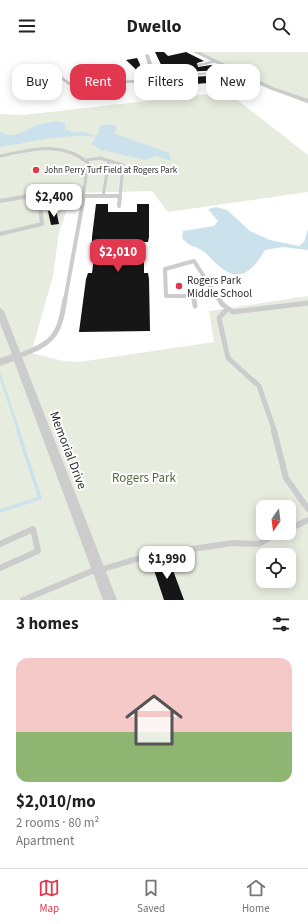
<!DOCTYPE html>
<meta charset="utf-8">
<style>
:root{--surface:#fff;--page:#f6f6f6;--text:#222;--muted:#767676;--line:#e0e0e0;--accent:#e1374f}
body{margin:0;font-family:"Source Sans 3",sans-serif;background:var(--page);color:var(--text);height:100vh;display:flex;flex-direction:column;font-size:15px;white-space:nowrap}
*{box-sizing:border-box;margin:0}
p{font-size:13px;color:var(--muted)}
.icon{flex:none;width:22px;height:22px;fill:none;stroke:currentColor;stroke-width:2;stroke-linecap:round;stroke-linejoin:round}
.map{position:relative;height:548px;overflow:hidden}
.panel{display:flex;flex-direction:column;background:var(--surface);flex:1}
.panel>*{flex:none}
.guide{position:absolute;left:12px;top:12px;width:284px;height:36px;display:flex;gap:8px}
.needle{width:26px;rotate:194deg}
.buttons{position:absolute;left:256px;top:448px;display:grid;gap:8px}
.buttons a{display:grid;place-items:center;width:40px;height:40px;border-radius:8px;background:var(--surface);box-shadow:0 2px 10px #0003;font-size:20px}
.price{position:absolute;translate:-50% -34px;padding:0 9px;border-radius:8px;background:#fff;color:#222;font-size:13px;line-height:26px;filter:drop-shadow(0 1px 2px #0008)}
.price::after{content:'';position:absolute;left:50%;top:24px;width:12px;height:9px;margin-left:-6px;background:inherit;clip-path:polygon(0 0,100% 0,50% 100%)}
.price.on{background:var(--accent);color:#fff}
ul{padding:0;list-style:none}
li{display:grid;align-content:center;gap:8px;height:212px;padding:0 16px}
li+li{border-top:1px solid var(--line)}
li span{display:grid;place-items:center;height:124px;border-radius:12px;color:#555}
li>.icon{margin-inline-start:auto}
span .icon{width:72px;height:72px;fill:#fffc;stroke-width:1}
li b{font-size:17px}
h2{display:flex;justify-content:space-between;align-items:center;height:48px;padding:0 16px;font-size:17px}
.tag{padding:0 14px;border-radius:12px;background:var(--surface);box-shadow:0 2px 10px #0003;font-size:14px;line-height:36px}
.tag.on{background:var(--accent);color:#fff}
header{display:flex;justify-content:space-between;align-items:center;height:52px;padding:0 16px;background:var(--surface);font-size:18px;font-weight:700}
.menu{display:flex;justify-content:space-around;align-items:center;height:56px;border-top:1px solid var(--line);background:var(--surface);font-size:11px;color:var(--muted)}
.menu a{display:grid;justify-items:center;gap:2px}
.menu .on{color:var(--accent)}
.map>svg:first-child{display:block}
.green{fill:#e6ecde;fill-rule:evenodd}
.water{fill:#cbe1eb}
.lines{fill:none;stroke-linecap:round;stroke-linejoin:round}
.stream-far1{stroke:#cbe1eb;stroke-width:2.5}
.stream{stroke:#cbe1eb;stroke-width:3.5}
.building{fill:#161616}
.service-far4{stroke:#ccc;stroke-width:2.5}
.service-far3{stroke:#ccc;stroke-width:3}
.service-far2{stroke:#ccc;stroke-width:4}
.service-far1{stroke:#ccc;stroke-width:5}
.service{stroke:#ccc;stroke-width:6}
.minor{fill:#ccc;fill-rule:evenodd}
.tertiary{fill:#ccc;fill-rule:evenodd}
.poi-dot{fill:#e1374f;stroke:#fff;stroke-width:1.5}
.labels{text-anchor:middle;stroke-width:4;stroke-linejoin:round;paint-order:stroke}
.far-poi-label{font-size:9px;fill:#2f2f2f;stroke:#fff;text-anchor:start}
.poi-label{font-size:11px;fill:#2f2f2f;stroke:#fff;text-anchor:start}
.near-street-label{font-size:13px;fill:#2f2f2f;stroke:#fff}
.near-park-label{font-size:13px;fill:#566a3e;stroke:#fff}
</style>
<header><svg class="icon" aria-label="menu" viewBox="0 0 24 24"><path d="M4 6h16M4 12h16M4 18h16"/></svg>Dwello<svg class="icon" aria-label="search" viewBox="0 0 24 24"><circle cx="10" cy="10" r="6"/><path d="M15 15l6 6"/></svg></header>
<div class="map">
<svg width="308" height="548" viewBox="0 0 308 548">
<rect width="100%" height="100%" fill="#fff"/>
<path class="green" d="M 194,0 L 308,0 L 308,52 L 256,31 Z
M 227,40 L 308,103 L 308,140 L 168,160 L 152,139 L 73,141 L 59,180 L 53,224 L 31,301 L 63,309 L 79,310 L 214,290 L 209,259 L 308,244 L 308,548 L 0,548 L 0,62 L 23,63 ZM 263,455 L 289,455 L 289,481 L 263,481 ZM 263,503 L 289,503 L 289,529 L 263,529 Z"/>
<path class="water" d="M 57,69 L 64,71 L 66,78 L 73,80 L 85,80 L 95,84 L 99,81 L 98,78 L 101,73 L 114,73 L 117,77 L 114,81 L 169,101 L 171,109 L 156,104 L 145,108 L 101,98 L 91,92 L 96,85 C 71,81 26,91 0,95 L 0,79 C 12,90 27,76 38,73 C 44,71 51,70 57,69 Z
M 216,155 L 227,158 L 250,179 L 270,188 L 299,194 L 304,190 L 308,177 L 308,198 L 283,195 L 265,198 C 254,217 240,233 219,214 C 213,210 209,203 203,199 C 194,193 191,196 182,186 L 183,179 L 214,174 L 218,169 L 208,157 Z"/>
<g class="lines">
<path class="stream-far1" d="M 0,323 L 19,380"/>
<path class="stream" d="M 0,459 L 40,446 L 18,379"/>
</g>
<path class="building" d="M 155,0 L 164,0 L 168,4 L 186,0 L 204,9 L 197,11 L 198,15 L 211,13 L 221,18 L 165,21 Z
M 137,6 L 139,10 L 145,26 L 126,8 Z
M 57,17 L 57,22 L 46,26 L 44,29 L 47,32 L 57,28 L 57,36 L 26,33 L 25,18 Z
M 229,23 L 253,31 L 239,34 L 230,29 L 196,32 L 189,25 Z
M 96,152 L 108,152 L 108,160 L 137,160 L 137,152 L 149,152 L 149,185 L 148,190 L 144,190 L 144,221 L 148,221 L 149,227 L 150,279 L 79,280 L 86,227 L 88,221 L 92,221 L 96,190 L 92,190 L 92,185 Z
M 56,158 L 59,172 L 51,173 L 48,159 Z
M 168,505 L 184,548 L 164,548 L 152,512 Z"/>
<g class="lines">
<path class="service-far4" d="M 199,13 L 216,9
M 47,29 L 59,24 L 71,33 L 154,28 L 160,25"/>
<path class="service-far3" d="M 0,104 C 31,98 62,88 88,111 L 83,145
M 87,108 L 100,106 L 123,113 L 120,145
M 84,144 L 120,144
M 103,144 L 109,109
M 23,145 L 39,142 L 39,145"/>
<path class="service-far2" d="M 84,144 L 120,144
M 0,149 L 29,144
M 119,154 L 120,144
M 0,182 L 42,172 L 39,144
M 194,244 L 194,248
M 216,244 L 166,244 L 165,217 L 194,209 L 219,248
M 65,248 L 84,144"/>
<path class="service-far1" d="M 194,247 L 195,254
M 219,247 L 222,252 L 233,260 L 308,251
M 227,257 L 219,266 L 228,306 L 259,334 L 275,380
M 18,304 C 54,291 59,284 65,247"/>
<path class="service" d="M 274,379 L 286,426 L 308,457
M 289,477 L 308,468
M 0,492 L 33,477 L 38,499 L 0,516
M 100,518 L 140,506 L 172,500 L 233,491 L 259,492 L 278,481
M 23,548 L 97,517"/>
<path class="minor" d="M 147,2 L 149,3 L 155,21 L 157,23 L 237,19 L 239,20 L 237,21 L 156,25 L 151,22 L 145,3 Z
M 0,256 L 4,259 L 117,548 L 103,548 L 14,309 L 0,314 L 0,306 L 12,302 L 0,271 Z"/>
<path class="tertiary" d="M 193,0 L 200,0 L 273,35 L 308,47 L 308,51 L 269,37 Z"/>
</g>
<g class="poi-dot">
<circle cx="36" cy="118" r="4"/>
<circle cx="179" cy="234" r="4"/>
</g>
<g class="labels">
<g class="far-poi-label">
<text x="44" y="121">John Perry Turf Field at Rogers Park</text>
</g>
<g class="poi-label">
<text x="187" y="232">Rogers Park<tspan x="187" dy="13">Middle School</tspan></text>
</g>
<g class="near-street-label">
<text transform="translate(69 398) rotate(69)" y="5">Memorial Drive</text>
</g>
<g class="near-park-label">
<text x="144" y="430">Rogers Park</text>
</g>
</g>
</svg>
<div class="buttons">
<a><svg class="needle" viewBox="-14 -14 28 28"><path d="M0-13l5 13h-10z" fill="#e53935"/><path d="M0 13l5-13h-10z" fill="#767676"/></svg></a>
<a><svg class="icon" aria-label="locate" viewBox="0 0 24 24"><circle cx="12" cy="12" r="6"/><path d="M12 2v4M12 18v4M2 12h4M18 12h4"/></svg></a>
</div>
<b class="price" style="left:54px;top:166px">$2,400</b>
<b class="price on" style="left:118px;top:221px">$2,010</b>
<b class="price" style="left:167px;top:528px">$1,990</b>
<div class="guide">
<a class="tag">Buy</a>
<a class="tag on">Rent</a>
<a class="tag">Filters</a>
<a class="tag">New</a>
</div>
</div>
<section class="panel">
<h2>3 homes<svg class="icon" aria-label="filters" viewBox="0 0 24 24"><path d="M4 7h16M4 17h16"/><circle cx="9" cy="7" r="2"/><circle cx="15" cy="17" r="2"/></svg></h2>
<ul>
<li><span style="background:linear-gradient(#f6c9c9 60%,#8fb573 0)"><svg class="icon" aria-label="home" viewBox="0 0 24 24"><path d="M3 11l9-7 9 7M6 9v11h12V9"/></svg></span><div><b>$2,010/mo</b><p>2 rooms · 80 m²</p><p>Apartment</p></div></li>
</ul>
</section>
<nav class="menu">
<a class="on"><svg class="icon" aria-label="map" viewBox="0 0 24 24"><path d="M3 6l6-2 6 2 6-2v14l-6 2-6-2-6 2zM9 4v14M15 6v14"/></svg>Map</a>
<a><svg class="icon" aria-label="saved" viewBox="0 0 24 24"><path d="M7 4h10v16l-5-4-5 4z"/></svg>Saved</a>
<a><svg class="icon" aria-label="home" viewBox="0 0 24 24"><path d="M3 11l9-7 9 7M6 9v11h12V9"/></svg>Home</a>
</nav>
